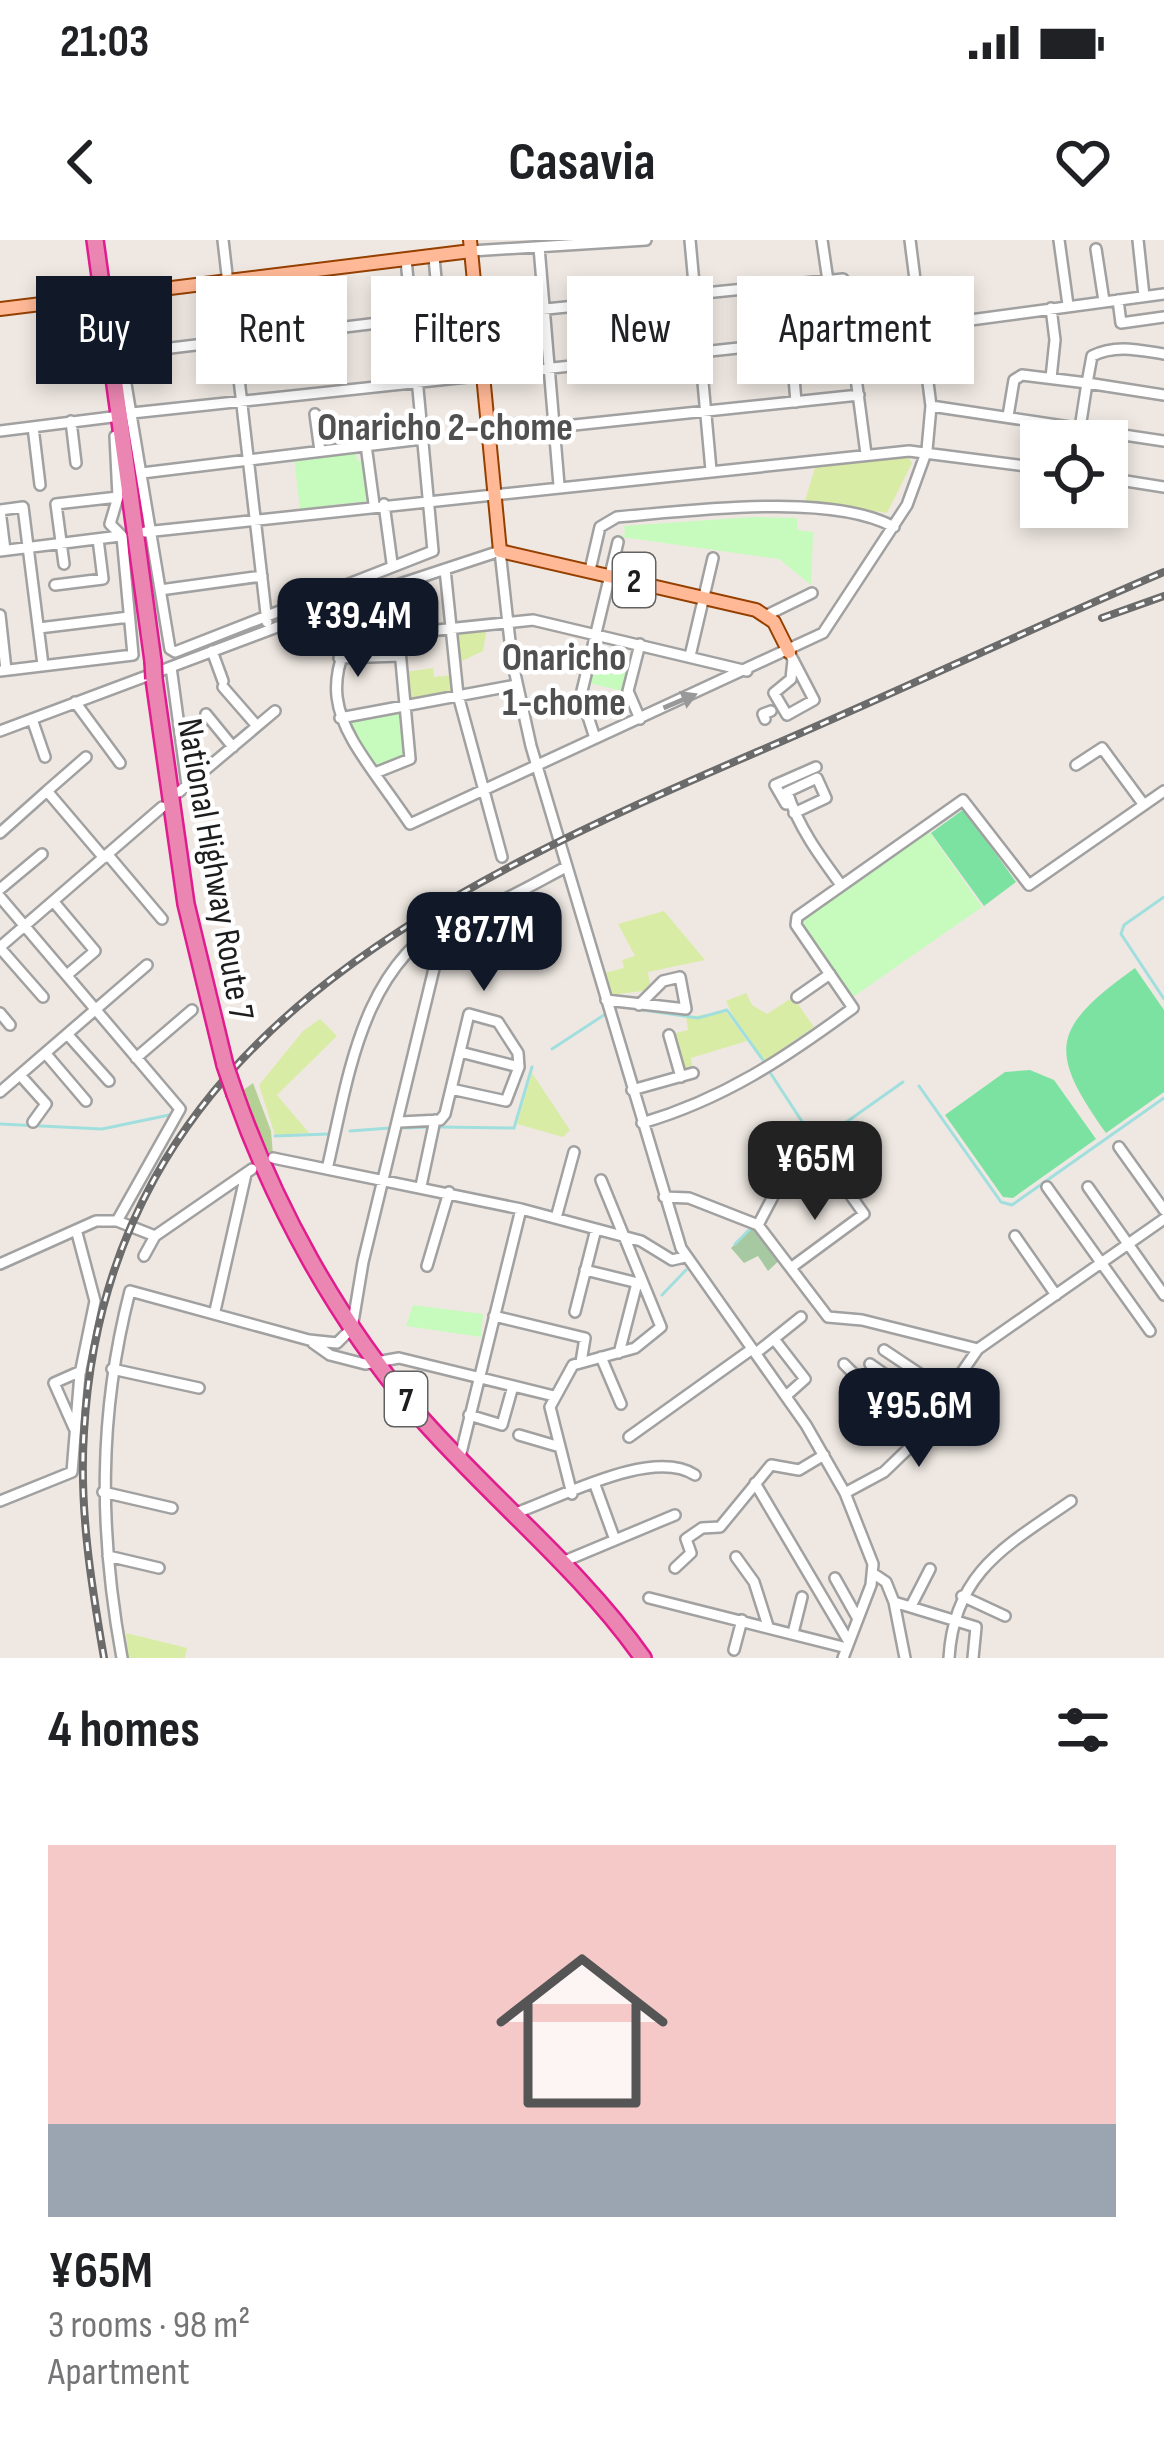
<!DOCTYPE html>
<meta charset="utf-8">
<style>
:root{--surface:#fff;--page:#f2f2f2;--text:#202124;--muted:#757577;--line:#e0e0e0;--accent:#111827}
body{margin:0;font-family:"Sofia Sans Condensed",sans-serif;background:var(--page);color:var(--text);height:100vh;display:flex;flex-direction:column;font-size:45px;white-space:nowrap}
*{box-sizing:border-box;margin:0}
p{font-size:39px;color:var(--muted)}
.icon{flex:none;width:66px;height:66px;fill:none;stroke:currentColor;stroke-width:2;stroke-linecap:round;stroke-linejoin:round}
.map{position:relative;height:1418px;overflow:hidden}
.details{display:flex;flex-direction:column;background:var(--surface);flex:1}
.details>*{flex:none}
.guide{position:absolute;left:36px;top:36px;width:1092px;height:108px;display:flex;gap:24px}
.fabs{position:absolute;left:1020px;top:180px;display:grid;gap:24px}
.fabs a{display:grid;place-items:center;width:108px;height:108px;border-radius:0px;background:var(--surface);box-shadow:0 6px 18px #0003;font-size:60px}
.price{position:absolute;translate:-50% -102px;padding:0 27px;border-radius:24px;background:var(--accent);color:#fff;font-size:39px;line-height:78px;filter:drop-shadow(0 3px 6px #0008)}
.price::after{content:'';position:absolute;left:50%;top:72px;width:36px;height:27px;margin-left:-18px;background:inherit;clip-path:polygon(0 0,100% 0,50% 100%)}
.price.on{background:#222;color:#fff}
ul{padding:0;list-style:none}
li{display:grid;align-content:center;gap:24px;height:636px;padding:0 48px}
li+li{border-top:3px solid var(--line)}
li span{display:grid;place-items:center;height:372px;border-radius:0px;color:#555}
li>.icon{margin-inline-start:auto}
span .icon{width:216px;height:216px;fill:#fffc;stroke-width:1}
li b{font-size:51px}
h2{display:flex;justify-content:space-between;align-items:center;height:144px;padding:0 48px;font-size:51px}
.chip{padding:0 42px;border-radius:0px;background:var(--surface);box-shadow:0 6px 18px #0003;font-size:42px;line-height:108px}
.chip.on{background:var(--accent);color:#fff}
.status{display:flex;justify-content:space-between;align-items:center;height:84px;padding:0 60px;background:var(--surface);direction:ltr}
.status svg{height:33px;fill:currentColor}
header{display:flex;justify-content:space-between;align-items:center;height:156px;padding:0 48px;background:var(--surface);font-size:54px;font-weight:700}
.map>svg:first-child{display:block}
.grass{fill:#d9eca5}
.forest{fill:#b5d095}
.cemetery{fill:#a6c9a2}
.park{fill:#c7fbbd}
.pitch{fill:#7ce2a2}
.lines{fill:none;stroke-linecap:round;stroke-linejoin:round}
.stream{stroke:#a0dfdd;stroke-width:3}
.minor-casing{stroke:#a1a1a1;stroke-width:14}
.major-casing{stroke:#964000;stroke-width:16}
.highway-casing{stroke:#e01c8f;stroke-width:20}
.minor{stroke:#fff;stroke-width:9}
.major{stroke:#ffb997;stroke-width:12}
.highway{stroke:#ea86b1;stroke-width:15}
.rail-casing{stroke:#6b6b6b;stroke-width:8}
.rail{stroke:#fff;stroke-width:3;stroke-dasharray:9;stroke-linecap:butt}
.highway-bridge-casing{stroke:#e01c8f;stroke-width:20;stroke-linecap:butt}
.highway-bridge{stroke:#ea86b1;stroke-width:15}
.oneway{fill:#999}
.labels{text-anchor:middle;stroke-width:9;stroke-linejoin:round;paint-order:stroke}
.shield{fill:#fff;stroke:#616161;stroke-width:3}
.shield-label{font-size:33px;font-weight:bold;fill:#1d1d1d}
.street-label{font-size:36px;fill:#1d1d1d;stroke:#fff}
.neighbourhood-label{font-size:39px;font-weight:bold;fill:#505050;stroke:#fff}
</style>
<div class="status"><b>21:03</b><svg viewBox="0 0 49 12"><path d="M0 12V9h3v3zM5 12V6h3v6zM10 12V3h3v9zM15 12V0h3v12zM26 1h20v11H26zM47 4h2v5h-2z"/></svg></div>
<header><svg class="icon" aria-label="back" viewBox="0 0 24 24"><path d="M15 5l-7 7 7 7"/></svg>Casavia<svg class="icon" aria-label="heart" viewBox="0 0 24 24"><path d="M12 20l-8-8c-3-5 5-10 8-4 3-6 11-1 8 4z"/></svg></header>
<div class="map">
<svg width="1164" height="1418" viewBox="0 0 1164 1418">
<rect width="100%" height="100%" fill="#efe8e2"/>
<path class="grass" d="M 542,95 L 544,118 L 493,123 L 491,106 Z
M 906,214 L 912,223 L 887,273 L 805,261 L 816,224 Z
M 487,388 L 483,411 L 460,422 L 457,393 Z
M 433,428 L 434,437 L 453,435 L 453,454 L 407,460 L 405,432 Z
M 664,671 L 705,720 L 648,732 L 651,750 L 610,755 L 604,733 L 624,728 L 622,720 L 635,716 L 618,684 Z
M 746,753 L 752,765 L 767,774 L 793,757 L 814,787 L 765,821 L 737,786 L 726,761 Z
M 726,772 L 747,801 L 691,818 L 693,830 L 683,831 L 672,794 L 688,790 L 686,777 Z
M 320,779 L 337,796 L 277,855 L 309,893 L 275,895 L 259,845 L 303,791 Z
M 532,833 L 570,890 L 563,897 L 517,884 Z
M 126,1393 L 187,1408 L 185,1418 L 128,1418 Z"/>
<path class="forest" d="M 253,843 L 271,891 L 273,915 L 264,909 L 242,851 Z"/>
<path class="cemetery" d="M 755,985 L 783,1017 L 768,1031 L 758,1016 L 744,1023 L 731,1008 Z"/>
<path class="park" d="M 840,43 L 844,90 L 777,97 L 775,49 Z
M 356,210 L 357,221 L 365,220 L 368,261 L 300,269 L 294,218 Z
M 752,277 L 797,278 L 797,290 L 813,292 L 811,345 L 779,319 L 614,296 L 625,295 L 624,286 Z
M 591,419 L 632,429 L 626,452 L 585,442 Z
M 402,468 L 410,518 L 375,530 L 344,478 Z
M 928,590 L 982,667 L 853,757 L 803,685 L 804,677 Z
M 413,1065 L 483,1074 L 481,1097 L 406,1086 Z"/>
<path class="pitch" d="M 964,569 L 1016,642 L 984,666 L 931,593 Z
M 1135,728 L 1164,770 L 1164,852 L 1106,893 C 1048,811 1050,789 1135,728 Z
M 1030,830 L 1054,840 L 1096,899 L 1013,958 L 1003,957 L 945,875 L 1005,832 Z"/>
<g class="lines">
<path class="stream" d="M 1164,657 L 1124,685 L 1121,694 L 1164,759
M 616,766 L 698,778 L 727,770 L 765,823
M 552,809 L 604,775
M 771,834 L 816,903
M 919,846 L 1001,962 L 1012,965 L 1164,858
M 0,884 L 102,889 L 174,874
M 439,887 L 514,888 L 532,827
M 404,888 L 430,887
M 350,891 L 390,888
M 275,896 L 328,894
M 821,900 L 903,842
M 783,928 L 804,912
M 735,1004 L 752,987
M 662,1055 L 686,1030"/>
<g class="minor-casing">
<path id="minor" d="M 223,0 L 267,382
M 690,0 L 711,230
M 822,0 L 828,41
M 1059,0 L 1068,65
M 1138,0 L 1144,56
M 539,7 L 559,245
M 1096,9 L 1104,61
M 471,11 L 646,0
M 770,46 L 775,103
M 1118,60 L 1121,83 L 1164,77
M 1051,68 L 1055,100 L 1051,138
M 477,76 L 843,39 L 866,214
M 413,98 L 441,94 L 434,17
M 791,101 L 796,162
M 114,102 L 121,114 L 170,409 L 175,412 L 433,311 L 406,19
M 121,114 L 411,79
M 931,166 L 1164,201
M 132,173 L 851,96 L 1164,54
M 315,174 L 320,211
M 1008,176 L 1014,140 L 1022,135 L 1087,143 L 1092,116 C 1115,104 1139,110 1164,114
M 71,181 L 76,223
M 33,187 L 40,245
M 555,187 L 859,155
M 0,191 L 120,176
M 1078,201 L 1087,143 L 1164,155
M 366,205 L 374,264
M 142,233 L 422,199
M 1107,238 L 1164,247
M 384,264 L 392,323
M 145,292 L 909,211 L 1041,228
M 5,310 L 0,270 L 23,267 L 43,425
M 0,311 L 120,296
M 64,324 L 56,264 L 118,257
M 445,329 L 458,455 L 502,617
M 590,330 L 600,287 L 617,277 C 689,271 830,252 894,287
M 55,345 L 103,339 L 98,299
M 382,349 C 298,457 344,487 410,584 L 823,393 L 907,265 L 927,210 L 931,166 L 910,0
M 160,350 L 262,336
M 0,375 L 6,430
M 767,375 L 812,353
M 39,388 L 129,377
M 399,394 L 533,380 L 747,431
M 640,404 L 628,451 L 640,479
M 212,411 L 223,441
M 789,412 L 814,460 L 787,475 L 774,453 L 791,439 L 793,420
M 690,416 L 713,318
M 339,418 L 400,416
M 171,427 L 187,545
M 0,431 L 133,415 L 122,296 L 110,284 L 118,257 L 115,196
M 223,447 L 257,486
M 75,462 L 120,523
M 206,474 L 233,507
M 340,478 L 516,445
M 32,479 L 45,517
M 765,479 L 763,474 L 771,471
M 0,491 L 336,365 L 500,311 L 512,420 L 531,506 L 681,1008 L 806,1185 L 845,1253 L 873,1324 L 871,1345 L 843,1418
M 595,498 L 581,455 L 618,302
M 1076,525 L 1102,508 L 1144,565
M 375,533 L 410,519 L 394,345
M 47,551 L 86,517
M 179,552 L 275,471
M 786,564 L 775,545 L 816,527
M 794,573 L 826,558 L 817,538 L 787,552 C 799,588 819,615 841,645
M 0,593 L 47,551 L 104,618
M 108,615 L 162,679
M 0,649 L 42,614
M 0,657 L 180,869 L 117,981
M 53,661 L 95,711 L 67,735
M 0,707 L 162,567
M 0,708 L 43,757
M 797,757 L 830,734
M 606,760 L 686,769 L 680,737 L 663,741 L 639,765
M 0,773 L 10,785
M 68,795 L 109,841
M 669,795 L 681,837
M 46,814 L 86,861
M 136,818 L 192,770
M 20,835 L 46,864 L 33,882
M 451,849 L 506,861 L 519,827 L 460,812
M 632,850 L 693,833
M 0,852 L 147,725
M 400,882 L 440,880 L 445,874 L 469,774 L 498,782 L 518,813 L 519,827
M 642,883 C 724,859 785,818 853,768 L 796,685 L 797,677 L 963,560 L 1029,645 L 1164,551
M 1119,907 L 1164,970
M 273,918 L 521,969 L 641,1001 L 672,1020 L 685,1017
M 328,925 C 349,834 362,724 455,676 C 463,672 473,672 482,669 C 511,658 539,641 566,627
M 421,946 L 435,880
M 1047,947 L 1150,1091
M 1088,947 L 1164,1055
M 664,957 L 689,958 L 758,985 L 828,1077 L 862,1080 L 978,1109
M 556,978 L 574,912
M 758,985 L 787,930 L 819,906
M 1015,996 L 1056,1055
M 144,1016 L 155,996 L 252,929
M 0,1024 L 96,981 L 117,981 L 155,996
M 427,1026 L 449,952
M 792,1027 L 864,974 L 817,908
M 585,1030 L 638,1043
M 215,1071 L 246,934
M 575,1072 L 596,989
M 494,1076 L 585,1098 L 581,1122
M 774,1099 L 805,1139 L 786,1156
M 313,1103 L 330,1115 L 365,1124 L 399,1118 L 554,1156
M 884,1110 L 950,1154
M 619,1113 L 637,1043
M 756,1113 L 801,1077
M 601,1117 L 621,1164
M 844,1124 L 865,1145 L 927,1184
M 870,1124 L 937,1171
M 112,1129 L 199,1148
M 469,1175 L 502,1185 L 513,1146
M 74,1188 L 54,1143 L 81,1131
M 519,1195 L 560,1207
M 629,1197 L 752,1109
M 460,1217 L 521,969
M 755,1243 L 849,1402
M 595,1245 L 615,1300
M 103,1252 L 172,1268
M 845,1253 L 884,1232 L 910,1207 L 978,1109 L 1164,979
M 572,1254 L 550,1167 L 573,1125 L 635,1108 L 661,1087 L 601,940
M 0,1261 L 72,1232 L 80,1134 L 95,1061 L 77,993
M 513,1274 C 560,1258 652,1207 695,1235
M 108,1316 L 159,1328
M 736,1317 L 754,1342 L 768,1386
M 560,1323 L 675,1275
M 675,1328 L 691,1313 L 686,1299 L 702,1288 L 720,1287 L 771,1225 L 799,1230 L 824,1215
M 874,1334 L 886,1342 L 894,1362 L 976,1387 L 973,1418
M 835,1338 L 858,1379
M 962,1356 L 1005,1376
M 649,1358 L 847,1408
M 894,1362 L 905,1418
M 911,1366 L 930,1329
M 793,1393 L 802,1357
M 734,1410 L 742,1380
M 122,1418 C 99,1293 98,1175 130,1051 L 309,1100 L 337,1103 L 352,1088 L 363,1022 L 440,704
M 949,1418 C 954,1332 1006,1306 1071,1261"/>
</g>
<g class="major-casing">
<path id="major" d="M 470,0 L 500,311 L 756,370 L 774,382 L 789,412
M 0,69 L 471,11"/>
</g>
<g class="highway-casing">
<path id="highway" d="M 95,0 L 153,421
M 154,439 L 186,664 L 225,825
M 235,854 C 275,967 336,1078 414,1170 C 487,1255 579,1327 643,1418"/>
</g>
<use href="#minor" class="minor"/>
<use href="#major" class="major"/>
<use href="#highway" class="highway"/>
<g class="rail-casing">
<path id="rail" d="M 1102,378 L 1164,356
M 104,1418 C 91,1343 79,1268 84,1192 C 106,799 442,648 757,512 C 893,454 1027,390 1164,332"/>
</g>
<use href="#rail" class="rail"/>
<g class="highway-bridge-casing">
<path id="highway-bridge" d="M 153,421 L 154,439
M 225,825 L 235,854"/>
</g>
<use href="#highway-bridge" class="highway-bridge"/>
</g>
<defs><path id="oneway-solid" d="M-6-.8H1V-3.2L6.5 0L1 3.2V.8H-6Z" transform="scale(3)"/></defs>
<use class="oneway" href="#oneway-solid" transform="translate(680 461) rotate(-23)"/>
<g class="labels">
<g class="shield">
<rect x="613" y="313" width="42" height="54" rx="9"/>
<rect x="385" y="1132" width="42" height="54" rx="9"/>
</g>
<g class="shield-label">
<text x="634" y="352">2</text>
<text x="406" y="1171">7</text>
</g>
<g class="street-label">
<text transform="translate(217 629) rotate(80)" y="13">National Highway Route 7</text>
</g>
<g class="neighbourhood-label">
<text x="445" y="200">Onaricho 2-chome</text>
<text x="564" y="430">Onaricho<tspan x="564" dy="45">1-chome</tspan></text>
</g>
</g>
</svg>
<div class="fabs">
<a><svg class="icon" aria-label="locate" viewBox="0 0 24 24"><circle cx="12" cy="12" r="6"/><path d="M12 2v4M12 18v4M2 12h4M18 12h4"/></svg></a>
</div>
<b class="price" style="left:358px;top:440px">¥39.4M</b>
<b class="price" style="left:484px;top:754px">¥87.7M</b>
<b class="price on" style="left:815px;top:983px">¥65M</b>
<b class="price" style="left:919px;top:1230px">¥95.6M</b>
<div class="guide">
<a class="chip on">Buy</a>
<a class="chip">Rent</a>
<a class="chip">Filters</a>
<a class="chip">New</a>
<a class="chip">Apartment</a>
</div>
</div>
<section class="details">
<h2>4 homes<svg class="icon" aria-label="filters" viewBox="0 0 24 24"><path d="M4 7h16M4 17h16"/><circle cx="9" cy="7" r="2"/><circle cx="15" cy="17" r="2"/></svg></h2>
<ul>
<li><span style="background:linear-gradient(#f6c9c9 75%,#9aa5b1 0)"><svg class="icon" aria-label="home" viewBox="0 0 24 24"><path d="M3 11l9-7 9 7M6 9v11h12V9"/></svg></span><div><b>¥65M</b><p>3 rooms · 98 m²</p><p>Apartment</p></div></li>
</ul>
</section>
